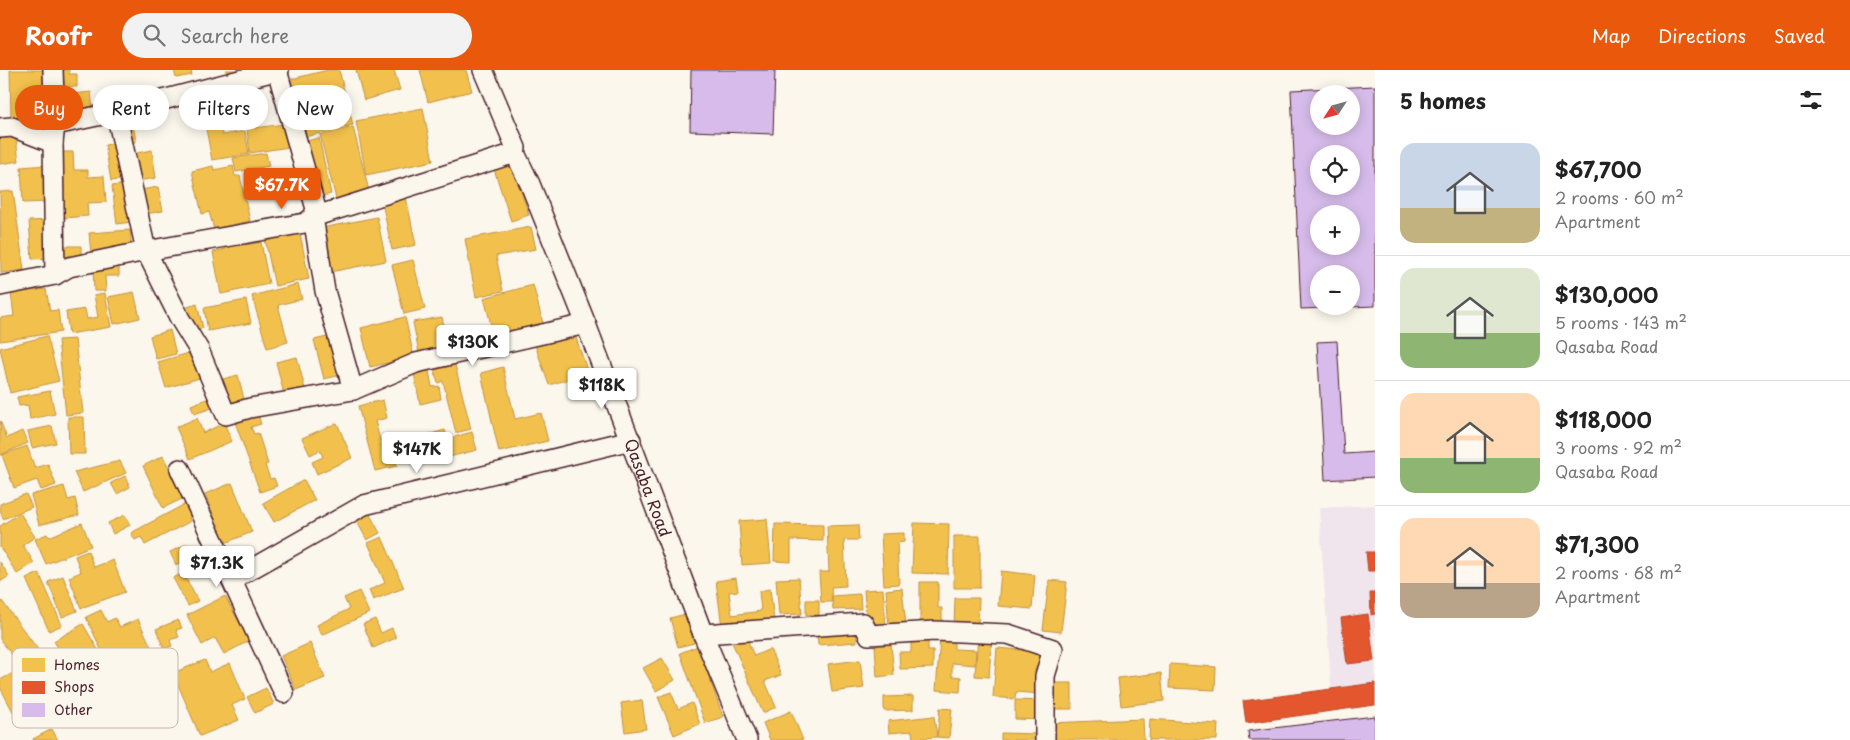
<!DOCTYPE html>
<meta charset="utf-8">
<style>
:root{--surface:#fff;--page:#f2f2f2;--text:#222;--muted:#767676;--line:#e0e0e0;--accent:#ea580c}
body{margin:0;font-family:"Playpen Sans",sans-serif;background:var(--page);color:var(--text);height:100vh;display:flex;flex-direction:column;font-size:19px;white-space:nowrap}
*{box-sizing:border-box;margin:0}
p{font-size:16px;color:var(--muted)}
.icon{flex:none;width:28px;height:28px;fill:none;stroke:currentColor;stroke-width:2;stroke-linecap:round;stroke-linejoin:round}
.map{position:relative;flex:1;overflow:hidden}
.details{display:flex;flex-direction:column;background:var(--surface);width:475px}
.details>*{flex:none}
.hud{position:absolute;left:15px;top:15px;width:475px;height:45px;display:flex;gap:10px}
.needle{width:32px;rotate:234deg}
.tools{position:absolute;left:1310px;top:15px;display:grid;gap:10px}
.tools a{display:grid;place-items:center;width:50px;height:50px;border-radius:50%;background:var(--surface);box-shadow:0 2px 12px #0003;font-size:25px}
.price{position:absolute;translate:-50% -42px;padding:0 11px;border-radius:5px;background:#fff;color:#222;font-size:16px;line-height:32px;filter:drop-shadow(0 1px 2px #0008)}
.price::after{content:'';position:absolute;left:50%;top:30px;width:15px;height:11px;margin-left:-8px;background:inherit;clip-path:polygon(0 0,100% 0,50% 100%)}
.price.current{background:var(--accent);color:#fff}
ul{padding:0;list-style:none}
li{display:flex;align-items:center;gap:15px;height:125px;padding:0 25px}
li+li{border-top:1px solid var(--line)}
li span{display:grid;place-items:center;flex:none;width:140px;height:100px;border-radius:15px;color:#555}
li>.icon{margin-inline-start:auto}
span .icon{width:60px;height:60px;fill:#fffc;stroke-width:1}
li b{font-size:21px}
h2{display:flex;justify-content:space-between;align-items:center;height:60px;padding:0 25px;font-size:21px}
.tag{padding:0 18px;border-radius:22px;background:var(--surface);box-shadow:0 2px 12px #0003;font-size:18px;line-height:45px}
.tag.current{background:var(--accent);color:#fff}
header{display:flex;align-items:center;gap:30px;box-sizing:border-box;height:70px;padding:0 25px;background:var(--accent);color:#fff}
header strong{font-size:24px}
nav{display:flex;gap:28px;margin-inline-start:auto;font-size:18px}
.search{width:350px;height:45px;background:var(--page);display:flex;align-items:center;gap:12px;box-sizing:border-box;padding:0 18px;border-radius:28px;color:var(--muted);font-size:19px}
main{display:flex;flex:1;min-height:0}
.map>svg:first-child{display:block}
.built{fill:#f0e5ec}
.homes{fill:#f2c14e;stroke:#c09044}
.shops{fill:#e4572e;stroke:#b6462d}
.building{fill:#d7bceb;stroke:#4a1f2b;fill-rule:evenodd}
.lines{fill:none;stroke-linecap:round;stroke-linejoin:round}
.minor-casing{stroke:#4a1f2b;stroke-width:22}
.minor{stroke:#fbf7ec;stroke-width:19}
.labels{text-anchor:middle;stroke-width:5;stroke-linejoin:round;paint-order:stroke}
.street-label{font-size:16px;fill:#4a1f2b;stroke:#fbf7ec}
.key{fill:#fbf7ec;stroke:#c6b6b2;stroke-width:1}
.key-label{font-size:14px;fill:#4a1f2b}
</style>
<header>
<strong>Roofr</strong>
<div class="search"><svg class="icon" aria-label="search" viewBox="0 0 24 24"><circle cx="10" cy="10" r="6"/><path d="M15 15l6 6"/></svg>Search here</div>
<nav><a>Map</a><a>Directions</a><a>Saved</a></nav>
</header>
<main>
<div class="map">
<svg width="1375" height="670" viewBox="0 0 1375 670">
<rect width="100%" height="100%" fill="#fbf7ec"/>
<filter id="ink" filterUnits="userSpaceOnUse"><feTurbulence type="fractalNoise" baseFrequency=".02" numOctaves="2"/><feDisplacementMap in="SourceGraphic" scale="10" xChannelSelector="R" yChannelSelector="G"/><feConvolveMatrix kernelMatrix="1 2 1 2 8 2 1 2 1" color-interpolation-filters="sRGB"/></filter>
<g filter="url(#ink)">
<path class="built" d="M 1375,435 L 1375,624 L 1332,629 L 1319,438 Z"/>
<path class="homes" d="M 10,0 L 43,0 L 43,34 L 29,34 L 29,48 L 11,48 Z
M 57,0 L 69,0 L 69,4 L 77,4 L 77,17 L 57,16 Z
M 174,0 L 191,0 L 192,5 L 176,8 Z
M 226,0 L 243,0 L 228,8 Z
M 328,0 L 339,0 L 353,55 L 297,69 L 283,11 Z
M 356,0 L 394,0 L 400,20 L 364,30 Z
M 420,0 L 466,0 L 472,21 L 428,32 Z
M 91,22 L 93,39 L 58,44 L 56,26 Z
M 217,35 L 222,65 L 245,61 L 249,84 L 212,90 L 202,38 Z
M 423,38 L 433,91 L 366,105 L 356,51 Z
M 138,43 L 140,52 L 133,53 L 136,72 L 128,74 L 123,46 Z
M 285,54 L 289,77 L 250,83 L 247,59 Z
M 353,57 L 369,121 L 336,129 L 320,65 Z
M 15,62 L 19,91 L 0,94 L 0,64 Z
M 319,68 L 331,124 L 314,128 L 302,72 Z
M 120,72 L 127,109 L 111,111 L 105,75 Z
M 152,80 L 156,108 L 137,111 L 132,84 Z
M 59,82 L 73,82 L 74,100 L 88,100 L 88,107 L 104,106 L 106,132 L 87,133 L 88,146 L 63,148 Z
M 266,83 L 269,96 L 236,102 L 233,88 Z
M 511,90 L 529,145 L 511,151 L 493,96 Z
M 47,95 L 49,132 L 23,133 L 21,97 Z
M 213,96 L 214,100 L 233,96 L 235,106 L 240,106 L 250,151 L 214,159 L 209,142 L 202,144 L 192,101 Z
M 127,114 L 132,152 L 117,154 L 112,116 Z
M 158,117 L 163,141 L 145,144 L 141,120 Z
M 13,121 L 24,200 L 1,203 L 0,122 Z
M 406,127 L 416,175 L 392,180 L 382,132 Z
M 377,147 L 386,191 L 325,203 L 317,159 Z
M 52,150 L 55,188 L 32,189 L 29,151 Z
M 531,157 L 536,179 L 496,186 L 503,221 L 476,227 L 465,169 Z
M 299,158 L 309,209 L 275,216 L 264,165 Z
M 130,160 L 132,181 L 91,184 L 89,163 Z
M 245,167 L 246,175 L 261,172 L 269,214 L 221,224 L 213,182 L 226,179 L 224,171 Z
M 64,176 L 81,176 L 81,194 L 64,193 Z
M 413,190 L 425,239 L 404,244 L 392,195 Z
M 119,195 L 119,206 L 105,206 L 106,221 L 94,221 L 93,196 Z
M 298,214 L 302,229 L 278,235 L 288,272 L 267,278 L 252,226 Z
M 533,215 L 544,257 L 495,270 L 484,228 Z
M 46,219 L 50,241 L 58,240 L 61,262 L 0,271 L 0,248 L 14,246 L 11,223 Z
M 134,222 L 140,248 L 114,254 L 108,227 Z
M 105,223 L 111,257 L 69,264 L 66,242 L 85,239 L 87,249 L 98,247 L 94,225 Z
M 246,230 L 251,253 L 208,261 L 204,238 Z
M 197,234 L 203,258 L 190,261 L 184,238 Z
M 405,247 L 414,287 L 370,297 L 361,258 Z
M 442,247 L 448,278 L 419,283 L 413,252 Z
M 170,260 L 176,284 L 156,289 L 150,266 Z
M 574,262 L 588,303 L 549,315 L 535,275 Z
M 336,265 L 346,304 L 324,309 L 314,270 Z
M 47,266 L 59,311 L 10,323 L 0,278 Z
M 75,269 L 83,343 L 66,345 L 58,270 Z
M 196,281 L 203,307 L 166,318 L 158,292 Z
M 297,287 L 305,319 L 284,324 L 276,292 Z
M 428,295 L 432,317 L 439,316 L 441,329 L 420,334 L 413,298 Z
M 455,295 L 471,359 L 456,363 L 443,311 L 438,313 L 434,300 Z
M 503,297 L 515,349 L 541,343 L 548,371 L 499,382 L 481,303 Z
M 238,305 L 245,333 L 230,337 L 223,309 Z
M 50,321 L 55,344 L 30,349 L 28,335 L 19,336 L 17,327 Z
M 209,328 L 212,338 L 194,344 L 191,335 Z
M 383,330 L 387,348 L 375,351 L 385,389 L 394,387 L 397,396 L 375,401 L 358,336 Z
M 257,342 L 261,354 L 251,357 L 254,364 L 258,363 L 268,394 L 265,395 L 270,409 L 274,408 L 277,416 L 260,422 L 234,349 Z
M 68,347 L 84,347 L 85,384 L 69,384 Z
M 197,348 L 203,363 L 224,353 L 232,371 L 190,389 L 176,357 Z
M 0,351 L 7,368 L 22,361 L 28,373 L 0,385 Z
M 337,353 L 352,388 L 317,404 L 312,392 L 323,387 L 320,380 L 310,385 L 302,368 Z
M 52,356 L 56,373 L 32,378 L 28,361 Z
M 445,360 L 447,369 L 472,362 L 477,380 L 433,391 L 427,365 Z
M 27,376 L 35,398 L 48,394 L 56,415 L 41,420 L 37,410 L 14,418 L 2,385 Z
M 163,386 L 184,428 L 163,438 L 143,396 Z
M 120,391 L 126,403 L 83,422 L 74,402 Z
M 125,406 L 130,417 L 117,424 L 111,413 Z
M 304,410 L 315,430 L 274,452 L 263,433 Z
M 232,413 L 252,462 L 225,473 L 205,424 Z
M 64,416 L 68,430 L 75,428 L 79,445 L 39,455 L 31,425 Z
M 26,424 L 32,437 L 3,449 L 0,440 L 0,434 Z
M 187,433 L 194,445 L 189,448 L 191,451 L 145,475 L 141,467 L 135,470 L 131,463 Z
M 20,443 L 35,467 L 23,475 L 34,493 L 17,504 L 0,477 L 0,456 Z
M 369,443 L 380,463 L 367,470 L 356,450 Z
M 125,445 L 130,455 L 113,464 L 108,453 Z
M 767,449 L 771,493 L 742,495 L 739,451 Z
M 82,453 L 91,476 L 46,494 L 35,469 L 47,464 L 49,467 Z
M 914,453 L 949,454 L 948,504 L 912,503 Z
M 775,454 L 823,455 L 823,471 L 791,470 L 791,492 L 774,491 Z
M 858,455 L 859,470 L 844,470 L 846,516 L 831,517 L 832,532 L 821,532 L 819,502 L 829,502 L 827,456 Z
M 904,463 L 904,472 L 897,473 L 899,514 L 884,515 L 881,464 Z
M 954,466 L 980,466 L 980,518 L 954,518 Z
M 382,467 L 404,518 L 373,530 L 369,520 L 385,513 L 368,473 Z
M 187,474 L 193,487 L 176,495 L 170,482 Z
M 88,481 L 94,497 L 113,490 L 125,522 L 81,538 L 69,507 L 81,502 L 75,486 Z
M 0,492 L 9,506 L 0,512 Z
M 1001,501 L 1035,505 L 1032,539 L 998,536 Z
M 39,503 L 62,555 L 49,561 L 26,509 Z
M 183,503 L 198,531 L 188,536 L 173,508 Z
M 63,506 L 77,541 L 62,547 L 48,512 Z
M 736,508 L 738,521 L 729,522 L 732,545 L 761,541 L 759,521 L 770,519 L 774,550 L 722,557 L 716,511 Z
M 799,508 L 802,544 L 779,545 L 776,509 Z
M 1049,510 L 1067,512 L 1061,562 L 1043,560 Z
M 920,512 L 938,512 L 938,538 L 942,538 L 942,553 L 920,553 Z
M 902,518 L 906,555 L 889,557 L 886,520 Z
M 883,519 L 886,556 L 867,557 L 864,520 Z
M 359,521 L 369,543 L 322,565 L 317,555 L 349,539 L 344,528 Z
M 860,524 L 861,539 L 833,540 L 832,526 Z
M 225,526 L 249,571 L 224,584 L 215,568 L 202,575 L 187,545 Z
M 955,528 L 979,528 L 978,558 L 954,557 Z
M 806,530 L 819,530 L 819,545 L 806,545 Z
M 2,531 L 39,581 L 20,596 L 0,569 L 0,532 Z
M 101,540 L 107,552 L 115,548 L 120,557 L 138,549 L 154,583 L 112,603 L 86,547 Z
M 686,544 L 694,573 L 678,577 L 670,548 Z
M 375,549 L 381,563 L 392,558 L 396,568 L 373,578 L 363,554 Z
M 178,550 L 182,558 L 176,560 L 179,567 L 170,570 L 172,576 L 164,579 L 156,559 Z
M 83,554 L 104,590 L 75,607 L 54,571 Z
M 856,556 L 857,572 L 818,575 L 817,559 Z
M 745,564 L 754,586 L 770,579 L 781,605 L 765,611 L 776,637 L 763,643 L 731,570 Z
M 978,565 L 992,566 L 989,607 L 975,606 Z
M 911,569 L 928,569 L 928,581 L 933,581 L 933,598 L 900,599 L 899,582 L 911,582 Z
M 940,569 L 954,570 L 954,579 L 976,580 L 975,595 L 952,593 L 952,606 L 961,607 L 960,622 L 936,620 Z
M 310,573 L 325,608 L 296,620 L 281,586 Z
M 891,574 L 894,605 L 877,607 L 875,576 Z
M 698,576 L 723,647 L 705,653 L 680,583 Z
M 997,578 L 1044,582 L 1041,624 L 1016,622 L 1015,629 L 993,627 Z
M 662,588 L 675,610 L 656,621 L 643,598 Z
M 205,590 L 210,602 L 230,593 L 245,629 L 232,635 L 239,650 L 200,666 L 173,603 Z
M 860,590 L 864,618 L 832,622 L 828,594 Z
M 1170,594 L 1216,597 L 1215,620 L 1169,618 Z
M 21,599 L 43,639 L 19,653 L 0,617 L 0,610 Z
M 1161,603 L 1164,631 L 1121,636 L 1118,608 Z
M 1048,613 L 1072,613 L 1072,639 L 1047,639 Z
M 266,618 L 274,634 L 255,643 L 247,627 Z
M 671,622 L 678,639 L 692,633 L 700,654 L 674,665 L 658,627 Z
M 913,626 L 913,640 L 884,641 L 884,627 Z
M 642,630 L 646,659 L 625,662 L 621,633 Z
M 1015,630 L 1044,631 L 1043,650 L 1015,649 Z
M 940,638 L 952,639 L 949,668 L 937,667 Z
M 791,641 L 803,670 L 770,670 L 763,653 Z
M 934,646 L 937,667 L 913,669 L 912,661 L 889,663 L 888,651 Z
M 1143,649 L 1144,670 L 1051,670 L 1050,653 Z
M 1150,649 L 1218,654 L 1217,670 L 1149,670 Z
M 52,659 L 58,670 L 33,670 L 33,669 Z
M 1001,663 L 1039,664 L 1039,670 L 1001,670 Z"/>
<path class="shops" d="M 1366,482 L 1375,482 L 1375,501 L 1368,501 Z
M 1370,523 L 1375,523 L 1375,544 L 1371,545 Z
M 1368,544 L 1374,591 L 1347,594 L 1341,548 Z
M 1375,613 L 1375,635 L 1246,653 L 1243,631 Z"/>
<path class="building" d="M 691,0 L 775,0 L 773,64 L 690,61 Z
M 1375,16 L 1375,236 L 1301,239 L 1291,20 ZM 1319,24 L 1351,24 L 1351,56 L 1319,56 ZM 1319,84 L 1351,84 L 1351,116 L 1319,116 ZM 1319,144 L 1351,144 L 1351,176 L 1319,176 ZM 1319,204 L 1351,204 L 1351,236 L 1319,236 Z
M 1337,271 L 1344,384 L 1375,382 L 1375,407 L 1325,410 L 1317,272 Z
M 1375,646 L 1375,670 L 1249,670 L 1248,661 Z"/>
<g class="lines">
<g class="minor-casing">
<g id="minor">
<path d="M 53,0 L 55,55 L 53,73 L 55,205"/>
<path d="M 277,0 L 316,139 L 313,147 L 325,221 L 353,320"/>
<path id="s1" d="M 483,0 L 516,78 L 515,83 L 530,114 L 586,254 L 703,564 L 747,670"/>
<path d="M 116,42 L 146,181 L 180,249 L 199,280 L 226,345 L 250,338 L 353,320 L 416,293 L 586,254"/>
<path d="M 55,55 L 116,42 L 279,0"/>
<path d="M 0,58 L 12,57 L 53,73"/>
<path d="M 0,216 L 55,205 L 69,197 L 146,181 L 305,153 L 313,147 L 515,83"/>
<path d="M 180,399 L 284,623"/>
<path d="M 232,510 L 364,435 L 631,370"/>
<path d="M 703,564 L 863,553 L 869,565 L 935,561 L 1008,564 L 1053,579 L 1045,606 L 1045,670"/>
</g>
</g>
<use href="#minor" class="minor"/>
</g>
</g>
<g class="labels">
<g class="street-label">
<text dy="6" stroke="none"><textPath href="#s1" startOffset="450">Qasaba Road</textPath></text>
</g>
</g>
<rect x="12" y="578" width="166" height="80" rx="8" class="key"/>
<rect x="22" y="588" width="23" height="14" fill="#f2c14e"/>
<rect x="22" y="611" width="23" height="13" fill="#e4572e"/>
<rect x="22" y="633" width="23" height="14" fill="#d7bceb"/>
<g class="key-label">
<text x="54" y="600">Homes</text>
<text x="54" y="622">Shops</text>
<text x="54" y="645">Other</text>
</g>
</svg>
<div class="tools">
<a><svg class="needle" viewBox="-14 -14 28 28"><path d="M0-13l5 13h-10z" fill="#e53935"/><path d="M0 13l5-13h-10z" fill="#767676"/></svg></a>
<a><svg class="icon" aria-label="locate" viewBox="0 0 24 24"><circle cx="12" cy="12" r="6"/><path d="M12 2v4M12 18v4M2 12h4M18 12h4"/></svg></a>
<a>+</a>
<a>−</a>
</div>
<b class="price current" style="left:282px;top:140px">$67.7K</b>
<b class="price" style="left:473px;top:297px">$130K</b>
<b class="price" style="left:602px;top:340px">$118K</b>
<b class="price" style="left:417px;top:404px">$147K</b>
<b class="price" style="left:217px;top:518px">$71.3K</b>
<div class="hud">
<a class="tag current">Buy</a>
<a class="tag">Rent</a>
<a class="tag">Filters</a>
<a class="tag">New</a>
</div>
</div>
<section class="details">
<h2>5 homes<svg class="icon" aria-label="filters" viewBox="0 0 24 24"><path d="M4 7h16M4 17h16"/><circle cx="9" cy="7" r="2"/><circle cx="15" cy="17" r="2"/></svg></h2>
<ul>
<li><span style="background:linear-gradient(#c9d6e8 65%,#c2b280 0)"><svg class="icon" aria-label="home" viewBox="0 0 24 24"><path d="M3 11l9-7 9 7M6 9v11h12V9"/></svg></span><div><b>$67,700</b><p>2 rooms · 60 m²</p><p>Apartment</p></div></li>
<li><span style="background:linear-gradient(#dfe7d0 65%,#8fb573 0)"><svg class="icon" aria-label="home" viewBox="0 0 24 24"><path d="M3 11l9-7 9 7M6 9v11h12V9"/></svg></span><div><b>$130,000</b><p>5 rooms · 143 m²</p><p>Qasaba Road</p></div></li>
<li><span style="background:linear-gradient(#ffd9b3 65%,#8fb573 0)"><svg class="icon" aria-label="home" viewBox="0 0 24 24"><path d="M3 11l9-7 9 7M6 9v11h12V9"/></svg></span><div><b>$118,000</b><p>3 rooms · 92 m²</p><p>Qasaba Road</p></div></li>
<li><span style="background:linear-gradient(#ffd9b3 65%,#b9a48a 0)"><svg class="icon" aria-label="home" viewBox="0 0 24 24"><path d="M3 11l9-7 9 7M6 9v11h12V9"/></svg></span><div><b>$71,300</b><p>2 rooms · 68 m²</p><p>Apartment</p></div></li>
</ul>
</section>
</main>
